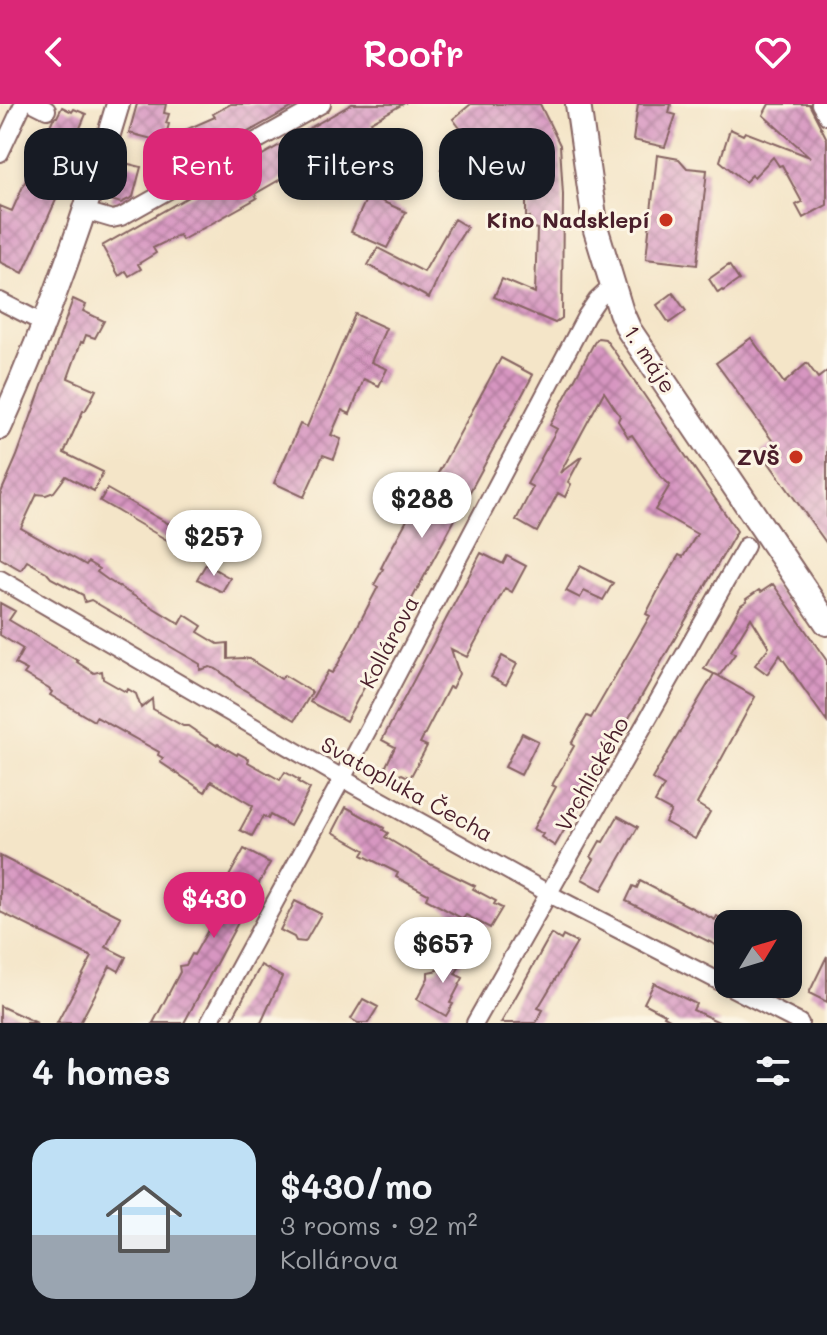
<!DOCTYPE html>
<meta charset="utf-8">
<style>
:root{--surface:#171b24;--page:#242831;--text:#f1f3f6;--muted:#9ea1a6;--accent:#db2777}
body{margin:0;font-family:Mali,sans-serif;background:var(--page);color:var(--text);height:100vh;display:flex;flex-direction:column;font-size:30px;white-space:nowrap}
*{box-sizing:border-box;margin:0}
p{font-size:26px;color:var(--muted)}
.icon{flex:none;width:44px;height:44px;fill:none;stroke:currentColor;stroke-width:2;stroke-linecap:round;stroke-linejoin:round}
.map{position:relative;height:919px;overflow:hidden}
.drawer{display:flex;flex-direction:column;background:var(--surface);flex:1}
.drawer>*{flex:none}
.hud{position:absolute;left:24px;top:24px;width:780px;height:72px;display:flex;gap:16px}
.needle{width:52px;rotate:52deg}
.tools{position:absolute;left:714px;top:806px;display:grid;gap:16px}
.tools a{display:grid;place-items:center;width:88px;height:88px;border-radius:16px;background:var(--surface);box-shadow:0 4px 12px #0003;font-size:40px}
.price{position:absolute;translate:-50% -68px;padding:0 18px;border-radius:28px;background:#fff;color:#222;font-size:26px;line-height:52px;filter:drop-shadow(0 2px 4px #0008)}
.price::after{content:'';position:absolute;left:50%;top:48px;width:24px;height:18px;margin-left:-12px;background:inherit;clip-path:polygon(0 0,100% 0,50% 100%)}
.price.on{background:var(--accent);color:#fff}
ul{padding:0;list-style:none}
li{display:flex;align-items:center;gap:24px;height:200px;padding:0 32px}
li span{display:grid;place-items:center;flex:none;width:224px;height:160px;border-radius:24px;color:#555}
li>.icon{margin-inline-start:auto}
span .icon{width:96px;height:96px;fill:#fffc;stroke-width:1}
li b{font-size:34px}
h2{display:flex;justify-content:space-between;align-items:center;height:96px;padding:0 32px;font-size:34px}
.chip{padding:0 28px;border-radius:24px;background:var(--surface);box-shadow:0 4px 12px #0003;font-size:28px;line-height:72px}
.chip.on{background:var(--accent);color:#fff}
header{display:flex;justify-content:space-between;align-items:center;height:104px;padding:0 32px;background:var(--accent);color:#fff;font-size:36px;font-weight:600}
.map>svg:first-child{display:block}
.building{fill:url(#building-cross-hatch)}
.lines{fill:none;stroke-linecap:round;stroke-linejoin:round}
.minor-casing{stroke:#866462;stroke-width:20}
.secondary-casing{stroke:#866462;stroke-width:26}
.primary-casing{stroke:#866462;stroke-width:28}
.minor{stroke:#fff;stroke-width:16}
.secondary{stroke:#fff;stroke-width:22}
.primary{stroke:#fff;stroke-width:24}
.poi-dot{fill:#c8321e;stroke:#fcf5e5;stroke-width:3}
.labels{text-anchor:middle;stroke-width:6;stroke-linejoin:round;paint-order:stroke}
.poi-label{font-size:22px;font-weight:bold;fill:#4a1f2b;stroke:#fcf5e5;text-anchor:end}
.street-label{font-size:22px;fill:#4a1f2b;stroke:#fcf5e5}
</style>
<header><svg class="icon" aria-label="back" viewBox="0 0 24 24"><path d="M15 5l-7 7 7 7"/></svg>Roofr<svg class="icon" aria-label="heart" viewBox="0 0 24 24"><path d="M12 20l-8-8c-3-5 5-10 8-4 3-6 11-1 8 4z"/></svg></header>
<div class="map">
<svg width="827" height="919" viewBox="0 0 827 919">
<defs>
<pattern id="building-cross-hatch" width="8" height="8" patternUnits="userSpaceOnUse" patternTransform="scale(2)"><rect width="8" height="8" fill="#d796c1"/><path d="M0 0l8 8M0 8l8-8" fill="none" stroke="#b07a9d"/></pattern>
</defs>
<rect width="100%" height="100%" fill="#fcf5e5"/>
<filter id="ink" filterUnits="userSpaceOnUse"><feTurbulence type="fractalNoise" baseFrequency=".0125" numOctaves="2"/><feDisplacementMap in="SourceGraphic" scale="16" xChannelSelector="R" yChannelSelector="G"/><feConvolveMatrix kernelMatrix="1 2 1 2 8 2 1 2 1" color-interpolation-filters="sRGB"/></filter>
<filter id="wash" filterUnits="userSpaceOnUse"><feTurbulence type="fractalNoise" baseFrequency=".006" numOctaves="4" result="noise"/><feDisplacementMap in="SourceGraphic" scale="32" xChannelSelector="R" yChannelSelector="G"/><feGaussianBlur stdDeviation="1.8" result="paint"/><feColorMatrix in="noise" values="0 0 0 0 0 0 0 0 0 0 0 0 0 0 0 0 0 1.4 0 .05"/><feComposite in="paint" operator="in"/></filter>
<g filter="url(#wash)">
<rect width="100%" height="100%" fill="#f4e5c8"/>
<g id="blocks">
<path class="building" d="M 137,0 L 166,0 L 164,9 L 169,10 L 166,19 L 169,20 L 164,38 L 129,29 Z
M 231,0 L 298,0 L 182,65 L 167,34 L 215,13 L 213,10 Z
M 352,0 L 403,0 L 371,18 L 373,21 L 359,30 L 255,90 L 257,94 L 182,136 L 179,131 L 153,144 L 156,149 L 138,160 L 141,165 L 129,172 L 126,167 L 119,172 L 102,142 Z
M 471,0 L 540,0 L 560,41 L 563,91 L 562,214 L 555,219 L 494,193 L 502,175 L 535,189 L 537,125 L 530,123 L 530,113 L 526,114 L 526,90 L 519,90 L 519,87 L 515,87 L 512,51 L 463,92 L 450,78 L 457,73 L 441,66 L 472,40 L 453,15 Z
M 638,0 L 671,0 L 669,9 L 676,11 L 665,43 L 633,36 Z
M 769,0 L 809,0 L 827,35 L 827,101 L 803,114 L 796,101 L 802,98 L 782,61 L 779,62 L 773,53 L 754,73 L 752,71 L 745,78 L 720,57 L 730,25 L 743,31 L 745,28 L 810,53 L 763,11 Z
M 62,3 L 72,8 L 74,5 L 86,10 L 80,24 L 83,26 L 61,74 L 65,76 L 23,169 L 0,158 L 0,102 L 12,107 L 53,15 L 56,13 L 57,13 Z
M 657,51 L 679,55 L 687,64 L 707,66 L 697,161 L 646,155 Z
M 121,58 L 141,63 L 133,93 L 121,99 L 111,96 Z
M 368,91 L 406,108 L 387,144 L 351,128 Z
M 454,115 L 467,123 L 447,154 L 429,194 L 368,161 L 378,144 L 424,168 Z
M 729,161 L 739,176 L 723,187 L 722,186 L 718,189 L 709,175 Z
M 673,189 L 686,207 L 669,219 L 657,201 Z
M 73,195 L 86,201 L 83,207 L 104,217 L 95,234 L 86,231 L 83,239 L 81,238 L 68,274 L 96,286 L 89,300 L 85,307 L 83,307 L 64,349 L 103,368 L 94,387 L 66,372 L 54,388 L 46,391 L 37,390 L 21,424 L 86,461 L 88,458 L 99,465 L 97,468 L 108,476 L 180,520 L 185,511 L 202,522 L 198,528 L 218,540 L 228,539 L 228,555 L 243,554 L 249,555 L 281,575 L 284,571 L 312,588 L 295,616 L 236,581 L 232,576 L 216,565 L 210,563 L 200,566 L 200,560 L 91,496 L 85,498 L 83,491 L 51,474 L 46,468 L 27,457 L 21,466 L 0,454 L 0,391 L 17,352 Z
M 355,210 L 386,224 L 371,258 L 387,265 L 379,282 L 364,275 L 350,310 L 342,306 L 331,331 L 341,335 L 334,355 L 323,351 L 304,393 L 274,379 L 300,320 L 307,323 Z
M 598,234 L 605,235 L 614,247 L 737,427 L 555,742 L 541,733 L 543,730 L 533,725 L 556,683 L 552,681 L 574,642 L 571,640 L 587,612 L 591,614 L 650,512 L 646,510 L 661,481 L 679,451 L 683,453 L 697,430 L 655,406 L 670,381 L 660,372 L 632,331 L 628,333 L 618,317 L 620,312 L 604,288 L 560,369 L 582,352 L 568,378 L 571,380 L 565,393 L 558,389 L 537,428 L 516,416 L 533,383 L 527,380 L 557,325 L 550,321 L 594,239 Z
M 751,234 L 784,279 L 807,259 L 818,274 L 827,267 L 827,440 L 761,348 L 774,339 L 716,259 Z
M 501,254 L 533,271 L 346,617 L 310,598 L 328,567 L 332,569 L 337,562 L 378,483 L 374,481 L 383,465 L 381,464 L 386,454 L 412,407 L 416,409 L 420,402 Z
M 107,385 L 192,433 L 184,446 L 100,397 Z
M 481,449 L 503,460 L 507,452 L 526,462 L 512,488 L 505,484 L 467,553 L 451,545 L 459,570 L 452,584 L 449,583 L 420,639 L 427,642 L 410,674 L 402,670 L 388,674 L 386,662 L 395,643 L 382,636 Z
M 206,460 L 230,474 L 222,488 L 197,475 Z
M 580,462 L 613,479 L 603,496 L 584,487 L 580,494 L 566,487 Z
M 773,480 L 827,557 L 827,618 L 780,551 L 767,570 L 755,561 L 769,543 L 751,514 L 731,547 L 735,550 L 719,572 L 715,570 L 755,593 L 697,700 L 710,708 L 695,735 L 665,718 L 671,707 L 655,698 L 664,682 L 652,675 L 714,570 L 704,565 L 741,501 L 747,497 L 746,495 L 759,486 L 761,488 Z
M 0,499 L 15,507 L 9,516 L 78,557 L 77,558 L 94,569 L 102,567 L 103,575 L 126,588 L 128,585 L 136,590 L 141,604 L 152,595 L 153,605 L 183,622 L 188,622 L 216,641 L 218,640 L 237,651 L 238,649 L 249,655 L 248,658 L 280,676 L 285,668 L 299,676 L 298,678 L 310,685 L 290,722 L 270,711 L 268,715 L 263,712 L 252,732 L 240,726 L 253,702 L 211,677 L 205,688 L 160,658 L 163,654 L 158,651 L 159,648 L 96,613 L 94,617 L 50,591 L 52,588 L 49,585 L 24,570 L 27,566 L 15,560 L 23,545 L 0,531 Z
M 502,552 L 517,560 L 506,581 L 491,573 Z
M 522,629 L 538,637 L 521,671 L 505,663 Z
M 346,703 L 384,724 L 383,726 L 388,729 L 385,733 L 432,761 L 475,782 L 473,785 L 496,797 L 494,800 L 502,804 L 490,824 L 466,811 L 463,815 L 426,795 L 428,790 L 396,773 L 398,769 L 362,751 L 365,746 L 333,728 Z
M 618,712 L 638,723 L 602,786 L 582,775 L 594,755 L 591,753 L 600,737 L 603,738 Z
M 244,745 L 270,759 L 184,919 L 153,919 L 180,868 L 179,862 L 186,861 L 192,850 L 194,851 L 229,789 L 222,785 Z
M 0,752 L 121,813 L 106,843 L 126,853 L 119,867 L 110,862 L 80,919 L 57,919 L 92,853 L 0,808 Z
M 640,777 L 715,816 L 717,812 L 728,818 L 728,847 L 626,797 L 633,782 L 637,784 Z
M 295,797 L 321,810 L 305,838 L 296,837 L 294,833 L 280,826 Z
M 551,830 L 561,836 L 563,832 L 577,839 L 538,904 L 543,906 L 536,919 L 501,919 Z
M 453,847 L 465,854 L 455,870 L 463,874 L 450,899 L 453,900 L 446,912 L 417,895 L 428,874 L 428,868 L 438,866 L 442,859 L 445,861 Z
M 827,852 L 827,898 L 809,889 Z
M 261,861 L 282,873 L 261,919 L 230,919 Z
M 654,879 L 696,900 L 693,906 L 721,919 L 677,919 L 664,912 L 665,910 L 644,899 Z
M 363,895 L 378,903 L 368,919 L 358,919 L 351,915 Z
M 0,902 L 37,919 L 0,919 Z"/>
</g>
</g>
<g filter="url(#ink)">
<use href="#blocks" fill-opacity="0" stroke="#866462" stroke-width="2"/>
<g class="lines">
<g class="minor-casing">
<path id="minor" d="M 35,0 L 47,6
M 820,0 L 827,12
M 0,49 L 23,0
M 85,107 L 112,115 L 121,113 L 322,0
M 0,197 L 45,220
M 0,475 L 354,681 L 557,794 L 800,919
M 209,919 L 342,675 L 586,212 L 597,196 L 613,181
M 475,919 L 746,442"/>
</g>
<g class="secondary-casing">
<path id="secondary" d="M 0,324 C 48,218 85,112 118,0"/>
</g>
<g class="primary-casing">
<path id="primary" d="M 578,0 L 596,126 L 621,208 L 629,226 L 827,519"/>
</g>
<use href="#minor" class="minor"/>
<use href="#secondary" class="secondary"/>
<use href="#primary" class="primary"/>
</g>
</g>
<g class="poi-dot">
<circle cx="666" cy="116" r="8"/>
<circle cx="796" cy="353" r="8"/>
</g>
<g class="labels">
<g class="poi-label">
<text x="650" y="124">Kino Nadsklepí</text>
<text x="780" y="361">ZVŠ</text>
</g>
<g class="street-label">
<text transform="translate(650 255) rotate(57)" y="8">1. máje</text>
<text transform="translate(389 538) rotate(-62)" y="8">Kollárova</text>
<text transform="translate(592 670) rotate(-61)" y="8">Vrchlického</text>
<text transform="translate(407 685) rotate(29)" y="8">Svatopluka Čecha</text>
</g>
</g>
</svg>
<div class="tools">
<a><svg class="needle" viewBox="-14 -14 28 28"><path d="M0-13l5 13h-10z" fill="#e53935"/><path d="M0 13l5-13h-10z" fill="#9ea1a6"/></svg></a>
</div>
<b class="price" style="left:422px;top:436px">$288</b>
<b class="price" style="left:214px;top:474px">$257</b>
<b class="price on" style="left:214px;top:836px">$430</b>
<b class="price" style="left:443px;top:881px">$657</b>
<div class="hud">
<a class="chip">Buy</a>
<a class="chip on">Rent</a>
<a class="chip">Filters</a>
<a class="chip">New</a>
</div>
</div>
<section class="drawer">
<h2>4 homes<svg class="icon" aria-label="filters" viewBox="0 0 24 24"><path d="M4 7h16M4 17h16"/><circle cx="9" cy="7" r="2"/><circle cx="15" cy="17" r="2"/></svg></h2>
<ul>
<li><span style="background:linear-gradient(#bfe0f5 60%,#9aa5b1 0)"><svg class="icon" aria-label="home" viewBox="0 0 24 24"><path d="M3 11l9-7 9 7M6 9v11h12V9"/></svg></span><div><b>$430/mo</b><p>3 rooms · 92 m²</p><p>Kollárova</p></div></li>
</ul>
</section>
